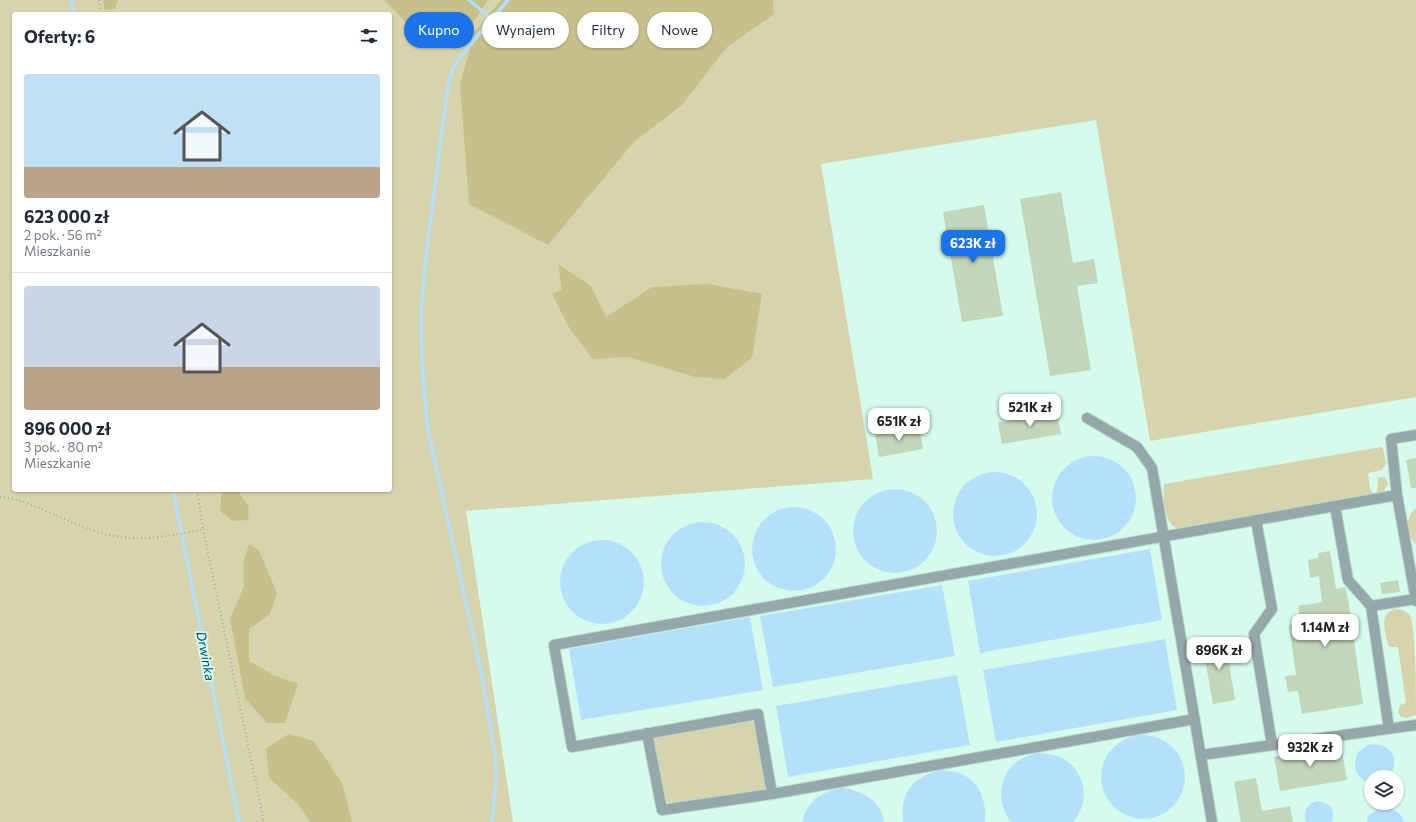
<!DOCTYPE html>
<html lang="pl">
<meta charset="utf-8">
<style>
:root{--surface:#fff;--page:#f6f6f7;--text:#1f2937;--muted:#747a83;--line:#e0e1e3;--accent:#1a73e8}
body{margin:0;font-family:Commissioner,sans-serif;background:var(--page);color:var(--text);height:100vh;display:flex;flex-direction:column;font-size:15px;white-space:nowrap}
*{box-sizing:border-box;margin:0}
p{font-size:13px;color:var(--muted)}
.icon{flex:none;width:22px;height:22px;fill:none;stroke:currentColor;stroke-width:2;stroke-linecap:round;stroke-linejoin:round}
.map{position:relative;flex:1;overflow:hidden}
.drawer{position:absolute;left:12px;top:12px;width:380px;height:480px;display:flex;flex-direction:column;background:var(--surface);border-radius:4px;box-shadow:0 1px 3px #0004}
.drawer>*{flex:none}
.guide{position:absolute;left:404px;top:12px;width:380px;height:36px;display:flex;gap:8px}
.buttons{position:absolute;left:1364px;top:770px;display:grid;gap:8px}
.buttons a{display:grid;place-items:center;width:40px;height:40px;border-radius:50%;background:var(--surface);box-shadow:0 1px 3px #0004;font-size:20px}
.price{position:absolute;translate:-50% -34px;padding:0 9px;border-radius:8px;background:#fff;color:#222;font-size:13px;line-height:26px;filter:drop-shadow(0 1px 2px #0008)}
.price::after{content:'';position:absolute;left:50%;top:24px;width:12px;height:9px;margin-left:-6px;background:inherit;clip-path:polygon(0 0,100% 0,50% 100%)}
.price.current{background:var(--accent);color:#fff}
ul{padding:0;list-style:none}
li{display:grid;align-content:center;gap:8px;height:212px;padding:0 12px}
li+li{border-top:1px solid var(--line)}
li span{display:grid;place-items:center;height:124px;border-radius:4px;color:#555}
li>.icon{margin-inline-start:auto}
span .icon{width:72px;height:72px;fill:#fffc;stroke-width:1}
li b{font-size:17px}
h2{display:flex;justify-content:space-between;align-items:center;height:48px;padding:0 12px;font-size:17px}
.pill{padding:0 14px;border-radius:18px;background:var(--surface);box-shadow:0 1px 3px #0004;font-size:14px;line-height:36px}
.pill.current{background:var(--accent);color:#fff}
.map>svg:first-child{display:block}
.green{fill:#d7d4ad;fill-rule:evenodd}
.forest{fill:#c6c18a}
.water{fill:#b5e0fb}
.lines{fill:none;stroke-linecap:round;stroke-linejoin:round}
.stream{stroke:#b5e0fb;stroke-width:3.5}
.building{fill:#c2d6ba}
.minor-casing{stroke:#b5d8cb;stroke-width:12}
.path{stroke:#93b1a6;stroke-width:2;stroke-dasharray:1 3;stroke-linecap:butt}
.minor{stroke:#95a7a8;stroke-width:10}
.labels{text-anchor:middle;stroke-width:4;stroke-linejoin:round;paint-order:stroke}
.water-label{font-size:13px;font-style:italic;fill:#004968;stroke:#d4fbec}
</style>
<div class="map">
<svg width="1416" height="822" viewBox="0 0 1416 822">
<rect width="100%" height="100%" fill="#d4fbec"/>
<path class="green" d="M 0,0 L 1416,0 L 1416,397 L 1150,441 L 1096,120 L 821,164 L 873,479 L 466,511 L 513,822 L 0,822 ZM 14,14 L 390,14 L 390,490 L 14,490 Z
M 1381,447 L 1383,448 L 1386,464 L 1382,470 L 1368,473 L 1370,489 L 1374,494 L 1377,492 L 1378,478 L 1384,477 L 1387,480 L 1388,484 L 1384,491 L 1380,494 L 1178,529 C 1163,523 1163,498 1164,484 Z
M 1416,508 L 1416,544 C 1405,534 1405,517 1416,508 Z
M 1396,609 C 1401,609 1406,611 1410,615 C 1416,630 1416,694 1416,715 L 1407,718 L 1401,717 L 1398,712 L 1400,705 L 1406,703 L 1398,647 L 1391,647 L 1388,645 C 1385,632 1378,612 1396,609 Z
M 747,720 L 754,723 L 757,727 L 768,792 L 672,806 L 664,799 L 653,742 L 655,737 Z"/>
<path class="forest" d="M 103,0 L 118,0 L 115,9 L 105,10 Z
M 384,0 L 488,0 L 455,50 L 421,38 Z
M 501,0 L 773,0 L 774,14 L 727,47 L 682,105 L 634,142 L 548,245 L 469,204 L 460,84 L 475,31 Z
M 558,264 L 591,286 L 606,317 L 652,287 L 709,284 L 762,294 L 752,358 L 724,379 L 695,377 L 628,357 L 593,359 L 568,326 L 552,294 L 562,290 Z
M 223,490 L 237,490 L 249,506 L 248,520 L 233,521 L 220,511 L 221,496 Z
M 249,544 L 259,550 L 277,593 L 270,614 L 249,629 L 249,661 L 274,675 L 298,684 L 285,723 L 267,723 L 245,698 L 230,619 L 244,586 L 243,564 Z
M 289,734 L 314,741 L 342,783 L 352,822 L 310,822 L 298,804 L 269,778 L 266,748 Z"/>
<path class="water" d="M1052 498a42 42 0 1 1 84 0a42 42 0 1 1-84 0Z
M953 514a42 42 0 1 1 84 0a42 42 0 1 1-84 0Z
M853 531a42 42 0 1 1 84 0a42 42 0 1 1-84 0Z
M752 549a42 42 0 1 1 84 0a42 42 0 1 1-84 0Z
M661 564a42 42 0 1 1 84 0a42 42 0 1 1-84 0Z
M560 582a42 42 0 1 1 84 0a42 42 0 1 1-84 0Z
M 1150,549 L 1162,620 L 980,653 L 968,581 Z
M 942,585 L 955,656 L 773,687 L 760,616 Z
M 750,617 L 763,690 L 581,720 L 569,649 Z
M 1165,639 L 1177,710 L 996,742 L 983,670 Z
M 957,675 L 970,745 L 788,777 L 776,706 Z
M1101 777a42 42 0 1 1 84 0a42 42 0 1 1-84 0Z
M 1370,744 C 1374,745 1379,744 1383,746 C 1397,751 1396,766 1390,777 L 1371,777 L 1371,783 C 1363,782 1355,774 1355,765 C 1355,761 1357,756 1358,752 Z
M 1039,753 C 1046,754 1054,754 1060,757 C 1086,769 1091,801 1073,822 L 1011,822 C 996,804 998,774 1018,761 C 1025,756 1032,754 1039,753 Z
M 941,770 C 946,771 951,771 956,772 C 979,778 987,801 985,822 L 903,822 C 900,793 912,777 941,770 Z
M 840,788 C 860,789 881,800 884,822 L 802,822 C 808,801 819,793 840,788 Z
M 1317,801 C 1330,802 1336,810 1332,822 L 1306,822 C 1302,812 1307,804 1317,801 Z
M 1380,807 C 1392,808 1399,810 1405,822 L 1367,822 L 1368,816 Z"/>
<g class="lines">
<path class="stream" d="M 71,0 L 74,14
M 469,0 L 492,19
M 173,490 L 239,822
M 492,822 L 496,778 L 495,755 L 481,671 L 428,430 L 422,366 L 421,310 L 426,256 L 448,84 L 453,68 L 462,54 L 508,0"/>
</g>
<path class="building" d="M 1061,192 L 1073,263 L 1094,259 L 1098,283 L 1077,286 L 1091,370 L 1050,376 L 1020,199 Z
M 984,205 L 1003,316 L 962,322 L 943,212 Z
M 1057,413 L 1061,434 L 1002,444 L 998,423 Z
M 919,426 L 923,449 L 879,457 L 875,434 Z
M 1416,458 L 1416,488 L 1411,488 L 1406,460 Z
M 1330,551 L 1336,589 L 1345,587 L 1348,599 L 1363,704 L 1302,714 L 1298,691 L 1288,692 L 1285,676 L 1296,675 L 1289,625 L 1301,624 L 1298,606 L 1322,602 L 1319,576 L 1310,578 L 1308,560 L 1319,558 L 1318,553 Z
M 1398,580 L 1400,592 L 1382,594 L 1380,583 Z
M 1225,638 L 1235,700 L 1213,704 L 1202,642 Z
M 1341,746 L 1347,780 L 1280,791 L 1274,757 Z
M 1256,778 L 1262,811 L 1290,806 L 1293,822 L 1241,822 L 1234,782 Z"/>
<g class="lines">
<g class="minor-casing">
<path id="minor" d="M 1087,418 L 1137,447 L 1152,468 L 1212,822
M 1397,495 L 1391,439 L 1416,435
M 1335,506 L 1348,580 L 1371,606
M 1256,520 L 1272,609 L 1254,634 L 1272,745
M 1195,719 L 772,794 L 758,714 L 572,747 L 554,645 L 1397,495 L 1416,601
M 1389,729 L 1371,606 L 1416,599
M 647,733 L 662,810 L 772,794
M 1201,755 L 1416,725"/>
</g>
<path class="path" d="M 99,0 L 101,14
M 0,497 C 8,498 16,499 24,502 C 49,511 72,524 98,532 C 131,543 170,537 203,529 L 197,490
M 203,529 L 264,822"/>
<use href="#minor" class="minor"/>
</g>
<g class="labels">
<g class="water-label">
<text transform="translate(206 656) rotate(79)" y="5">Drwinka</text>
</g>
</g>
</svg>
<div class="buttons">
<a><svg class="icon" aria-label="layers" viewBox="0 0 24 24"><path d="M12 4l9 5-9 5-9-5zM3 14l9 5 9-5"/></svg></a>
</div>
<b class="price current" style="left:973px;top:264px">623K zł</b>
<b class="price" style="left:1030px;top:428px">521K zł</b>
<b class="price" style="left:899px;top:442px">651K zł</b>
<b class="price" style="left:1325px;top:648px">1.14M zł</b>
<b class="price" style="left:1219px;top:671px">896K zł</b>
<b class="price" style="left:1310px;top:768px">932K zł</b>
<div class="guide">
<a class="pill current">Kupno</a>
<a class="pill">Wynajem</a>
<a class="pill">Filtry</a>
<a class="pill">Nowe</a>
</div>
<section class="drawer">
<h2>Oferty: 6<svg class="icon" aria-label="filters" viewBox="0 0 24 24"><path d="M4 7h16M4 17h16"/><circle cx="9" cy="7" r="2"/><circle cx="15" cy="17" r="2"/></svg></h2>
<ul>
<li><span style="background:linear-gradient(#bfe0f5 75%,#b9a48a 0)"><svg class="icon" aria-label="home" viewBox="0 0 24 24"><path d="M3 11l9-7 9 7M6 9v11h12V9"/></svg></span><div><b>623 000 zł</b><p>2 pok. · 56 m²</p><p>Mieszkanie</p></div></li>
<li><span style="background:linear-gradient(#c9d6e8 65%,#b9a48a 0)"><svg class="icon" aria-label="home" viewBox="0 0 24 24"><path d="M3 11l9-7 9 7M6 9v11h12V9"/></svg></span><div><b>896 000 zł</b><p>3 pok. · 80 m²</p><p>Mieszkanie</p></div></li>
</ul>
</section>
</div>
